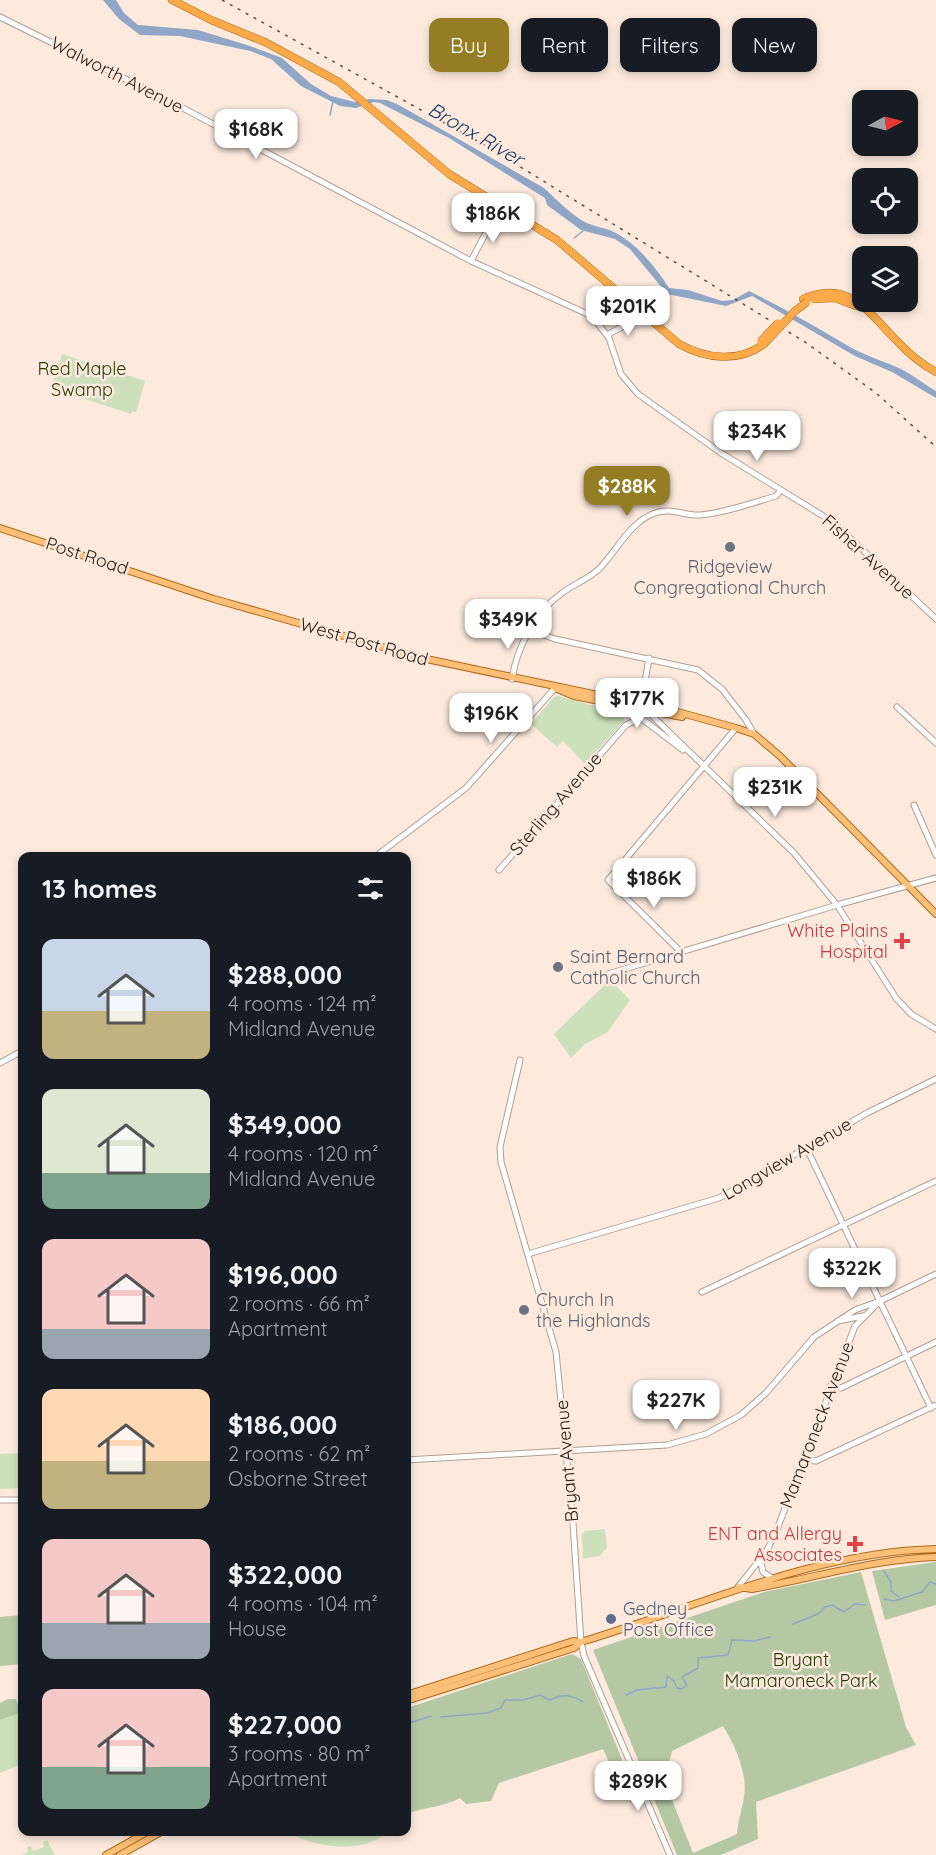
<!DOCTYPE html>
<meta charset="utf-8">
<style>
:root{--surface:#171b24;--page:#242831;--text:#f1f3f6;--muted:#9ea1a6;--accent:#957d24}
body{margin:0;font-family:Quicksand,sans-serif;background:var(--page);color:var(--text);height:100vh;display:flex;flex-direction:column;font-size:22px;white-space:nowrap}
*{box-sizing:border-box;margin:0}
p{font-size:20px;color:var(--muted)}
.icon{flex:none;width:33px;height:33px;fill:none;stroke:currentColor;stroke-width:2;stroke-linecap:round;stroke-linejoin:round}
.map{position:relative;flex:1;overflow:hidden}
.details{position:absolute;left:18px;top:852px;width:393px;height:984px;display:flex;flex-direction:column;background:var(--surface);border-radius:12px;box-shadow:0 3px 9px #0003}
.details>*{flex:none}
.top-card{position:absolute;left:429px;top:18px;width:417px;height:54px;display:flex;gap:12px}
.needle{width:39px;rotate:83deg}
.buttons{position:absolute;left:852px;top:90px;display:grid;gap:12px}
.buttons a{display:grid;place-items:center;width:66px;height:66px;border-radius:12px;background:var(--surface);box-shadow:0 3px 9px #0003;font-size:30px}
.price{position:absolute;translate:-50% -51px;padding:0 14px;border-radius:12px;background:#fff;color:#222;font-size:20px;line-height:39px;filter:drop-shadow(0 2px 3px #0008)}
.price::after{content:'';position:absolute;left:50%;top:36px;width:18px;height:14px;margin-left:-9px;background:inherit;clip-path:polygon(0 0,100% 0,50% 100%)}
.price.selected{background:var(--accent);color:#fff}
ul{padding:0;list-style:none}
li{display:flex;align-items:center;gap:18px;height:150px;padding:0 24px}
li span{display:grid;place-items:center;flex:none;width:168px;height:120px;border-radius:12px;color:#555}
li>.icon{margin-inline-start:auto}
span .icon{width:72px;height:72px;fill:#fffc;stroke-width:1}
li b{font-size:26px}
h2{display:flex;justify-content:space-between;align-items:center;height:72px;padding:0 24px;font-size:26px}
.chip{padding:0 21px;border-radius:12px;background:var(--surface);box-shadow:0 3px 9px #0003;font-size:21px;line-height:54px}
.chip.selected{background:var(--accent);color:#fff}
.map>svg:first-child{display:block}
.green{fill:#cce1bb}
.forest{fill:#b4c8a3;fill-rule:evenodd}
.water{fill:#8fa6c7}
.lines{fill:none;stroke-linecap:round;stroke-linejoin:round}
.stream{stroke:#8fa6c7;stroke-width:1.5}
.tertiary-casing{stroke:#b09e92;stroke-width:7}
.secondary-casing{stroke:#b09e92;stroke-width:7}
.primary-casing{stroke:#ae6a1a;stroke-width:8}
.trunk-casing{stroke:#ae6a1a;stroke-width:8}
.tertiary{stroke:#fff;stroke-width:5}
.secondary{stroke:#fff;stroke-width:5}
.primary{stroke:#fcbf77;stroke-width:6}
.trunk{stroke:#fbaa4a;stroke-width:7}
.rail{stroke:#594f49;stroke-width:1.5;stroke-dasharray:3 6;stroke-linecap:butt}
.trunk-bridge-casing{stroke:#ae6a1a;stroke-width:8;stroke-linecap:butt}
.trunk-bridge{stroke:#fbaa4a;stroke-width:7}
.worship-dot{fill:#6b7280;stroke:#fdeadd;stroke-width:2}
.health-dot{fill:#e0444e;stroke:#fdeadd;stroke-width:2}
.service-dot{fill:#5c6f8a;stroke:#fdeadd;stroke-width:2}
.labels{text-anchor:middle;stroke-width:5;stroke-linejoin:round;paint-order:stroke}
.street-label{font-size:18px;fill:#211a16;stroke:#fdeadd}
.park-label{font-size:18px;fill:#253d04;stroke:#fdeadd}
.worship-label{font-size:18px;fill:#5b616d;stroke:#fdeadd;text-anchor:start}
.health-label{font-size:18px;fill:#be3a42;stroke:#fdeadd;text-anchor:end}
.service-label{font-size:18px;fill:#4e5e75;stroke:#fdeadd;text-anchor:start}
.water-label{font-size:20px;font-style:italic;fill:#1d3c68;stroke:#fdeadd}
</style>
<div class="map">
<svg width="936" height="1855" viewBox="0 0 936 1855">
<rect width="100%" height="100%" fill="#fdeadd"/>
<path class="green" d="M 62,354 L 145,381 L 136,412 L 132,411 L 131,414 L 51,388 Z
M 558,696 L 624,714 L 624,721 L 585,764 L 563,741 L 557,747 L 531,724 L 554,697 Z
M 610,980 L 630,1000 L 608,1032 L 585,1044 L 571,1058 L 554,1034 Z
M 22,1453 L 22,1488 L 0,1489 L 0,1454 Z
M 605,1529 L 607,1548 L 599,1556 L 583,1559 L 582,1534 L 585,1531 Z
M 18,1714 L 22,1717 L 22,1764 L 0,1773 L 0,1720 Z
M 287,1832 L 388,1832 C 361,1855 318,1848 287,1832 Z
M 47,1840 L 55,1855 L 22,1855 L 28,1852 L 27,1847 L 31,1846 L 33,1851 L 44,1847 L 43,1842 Z"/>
<path class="forest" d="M 936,1562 L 936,1605 L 885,1620 L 872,1571 Z
M 861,1572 L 906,1727 L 916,1745 L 756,1802 L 758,1839 L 721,1855 L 677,1855 L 593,1650 L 764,1592 ZM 723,1726 C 735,1745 748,1774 744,1797 C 742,1810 738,1820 737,1834 L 693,1853 L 664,1780 L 672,1751 Z
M 22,1615 L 22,1664 L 0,1666 L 0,1617 Z
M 572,1654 L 581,1659 L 630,1779 L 619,1783 L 603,1749 L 499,1783 L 491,1801 L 466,1804 L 460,1798 C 444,1807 424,1807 407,1814 L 407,1708 Z
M 8,1699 L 16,1699 L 22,1717 L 18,1714 L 0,1720 L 0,1703 Z"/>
<path class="water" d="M 103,0 L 116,0 L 124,13 L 138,25 L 198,30 L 250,46 L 282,58 L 311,84 L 331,96 L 355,102 L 370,99 L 387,100 L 399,105 L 544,188 C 557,200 567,211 583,221 C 593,227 604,227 614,232 C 637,244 656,267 669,288 L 688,290 L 722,301 L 733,300 L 749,291 C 784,308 816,327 850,347 C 866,356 884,361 901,369 C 913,375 924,384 936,391 L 936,398 L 892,372 L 855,356 L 752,296 L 726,306 L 667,294 L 630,249 L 615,239 L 581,230 L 547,205 L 545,198 L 449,138 L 380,103 L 374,102 L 356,108 L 340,106 L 301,86 L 271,59 L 250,51 L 180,36 L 140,35 L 119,19 Z"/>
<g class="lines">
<path class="stream" d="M 330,115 L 333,101
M 574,238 L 583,231
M 884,1571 L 891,1582 L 891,1591 L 899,1597
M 884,1599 L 894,1601 L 922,1592 L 930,1582 L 936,1584
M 793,1624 L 818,1614 L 825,1607 L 832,1605 L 844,1612 L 855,1604 L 865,1605
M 626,1695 L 637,1690 L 666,1687 L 667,1676 L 674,1681 L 677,1688 L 681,1689 L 687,1685 L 682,1677 L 698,1668 L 698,1658 L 728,1655 L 732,1640 L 754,1641 L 770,1637
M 441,1717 L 487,1713 L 501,1708 L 505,1700 L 523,1700 L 540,1695 L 550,1700 C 562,1693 572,1695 583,1702
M 406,1724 L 431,1716"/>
<g class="tertiary-casing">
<path id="tertiary" d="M 0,17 L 164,98 L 471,261 L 592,316 L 609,338 L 621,374 L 638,394 L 721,453 L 833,522 L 936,619
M 471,261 L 501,204
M 607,335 L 627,324 L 640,311
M 530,630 L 555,639 L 698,670 L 722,689 L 746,720 L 754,734
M 512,679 C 517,647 535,612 562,593 C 574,584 589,579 600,568 C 617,550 631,521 655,513 C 672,507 684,516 700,515 C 725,513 752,503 776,496 L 781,490
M 616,706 L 641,718 L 683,750
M 897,707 L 936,743
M 914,805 L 936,855
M 376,856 L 466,788 L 555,688
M 499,870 L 626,725 L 641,718
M 680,951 L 608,880 L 736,728
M 608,974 L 837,905 L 794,853 L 641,705 L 649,658
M 520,1060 L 500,1147 L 501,1162 L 556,1352 L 573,1523 L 581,1642 L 584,1656 L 670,1855
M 0,1063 L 22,1051
M 807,1149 L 931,1408
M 528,1254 L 719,1198 L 867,1113 L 936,1079
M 702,1292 L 936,1181
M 831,1385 L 841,1388 L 936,1342
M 803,1460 L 816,1461 L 936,1405"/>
</g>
<g class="secondary-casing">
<path id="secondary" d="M 936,878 L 837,905 L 896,998 L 911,1014 L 936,1029
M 838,1321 L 863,1316
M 406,1460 L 667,1445 L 706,1434 L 741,1415 L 766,1393 L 814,1337 L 855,1310 L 880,1301
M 0,1500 L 22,1500
M 760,1559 L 763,1572 L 772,1578
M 738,1587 L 766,1552 L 776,1532 L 855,1326 L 880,1301 L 936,1274"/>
</g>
<g class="primary-casing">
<path id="primary" d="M 0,528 L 214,599 L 417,657 L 674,711 L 736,728 L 754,734 L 781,757 L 936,914
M 555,688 L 574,696 L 682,717
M 739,1587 L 752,1589 C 814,1578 873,1559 936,1557
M 406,1695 L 573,1641 L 581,1642
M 406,1701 L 574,1648 L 581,1642 C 697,1607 813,1552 936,1549
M 106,1855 L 147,1832
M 120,1855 L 161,1832"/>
</g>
<g class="trunk-casing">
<path id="trunk" d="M 172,0 L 211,20 L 265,42 L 339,82 L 449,174 L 557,240 L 679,344 C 706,359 739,363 764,344
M 803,299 C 848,278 869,313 896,340 C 908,353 921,364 936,372
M 815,299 L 835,298 L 856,306"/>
</g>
<use href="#tertiary" class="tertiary"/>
<use href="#secondary" class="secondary"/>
<use href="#primary" class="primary"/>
<use href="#trunk" class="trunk"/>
<path class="rail" d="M 222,0 L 488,147 L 805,342 L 876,393 L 936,447"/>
<g class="trunk-bridge-casing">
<path id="trunk-bridge" d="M 761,341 L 778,323
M 764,344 L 795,311 L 807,302"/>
</g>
<use href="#trunk-bridge" class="trunk-bridge"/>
</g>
<g class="worship-dot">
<circle cx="730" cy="547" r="6"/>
<circle cx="558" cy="967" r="6"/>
<circle cx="524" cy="1310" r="6"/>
</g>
<g class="health-dot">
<path d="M899 932h6v6h6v6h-6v6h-6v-6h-6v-6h6z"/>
<path d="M852 1535h6v6h6v6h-6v6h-6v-6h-6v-6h6z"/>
</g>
<circle class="service-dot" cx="611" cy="1619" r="6"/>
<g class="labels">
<g class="street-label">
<text transform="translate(117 75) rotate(27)" y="6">Walworth Avenue</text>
<text transform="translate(87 556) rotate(18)" y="6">Post Road</text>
<text transform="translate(868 557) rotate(42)" y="6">Fisher Avenue</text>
<text transform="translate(364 642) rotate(16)" y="6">West Post Road</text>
<text transform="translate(556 804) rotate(-49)" y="6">Sterling Avenue</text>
<text transform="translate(787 1159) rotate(-30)" y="6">Longview Avenue</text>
<text transform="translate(817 1425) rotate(-69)" y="6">Mamaroneck Avenue</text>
<text transform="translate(567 1461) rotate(-95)" y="6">Bryant Avenue</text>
</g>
<g class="park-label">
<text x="82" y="375">Red Maple<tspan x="82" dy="21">Swamp</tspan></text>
<text x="801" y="1666">Bryant<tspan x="801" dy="21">Mamaroneck Park</tspan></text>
</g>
<g class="worship-label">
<text x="730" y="573" text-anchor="middle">Ridgeview<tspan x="730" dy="21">Congregational Church</tspan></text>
<text x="570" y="963">Saint Bernard<tspan x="570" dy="21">Catholic Church</tspan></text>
<text x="536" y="1306">Church In<tspan x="536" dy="21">the Highlands</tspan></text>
</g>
<g class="health-label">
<text x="888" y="937">White Plains<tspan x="888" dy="21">Hospital</tspan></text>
<text x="842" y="1540">ENT and Allergy<tspan x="842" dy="21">Associates</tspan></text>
</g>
<g class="service-label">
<text x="623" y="1615">Gedney<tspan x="623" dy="21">Post Office</tspan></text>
</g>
<g class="water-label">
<text transform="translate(476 134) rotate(30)" y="7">Bronx River</text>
</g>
</g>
</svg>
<div class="buttons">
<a><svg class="needle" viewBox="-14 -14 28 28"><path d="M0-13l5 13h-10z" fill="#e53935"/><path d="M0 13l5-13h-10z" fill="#9ea1a6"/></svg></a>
<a><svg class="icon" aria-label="locate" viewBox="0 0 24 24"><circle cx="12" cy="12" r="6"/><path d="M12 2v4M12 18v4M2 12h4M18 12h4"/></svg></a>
<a><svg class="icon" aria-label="layers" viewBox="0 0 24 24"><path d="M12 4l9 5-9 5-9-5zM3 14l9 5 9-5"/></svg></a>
</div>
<b class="price" style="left:256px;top:160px">$168K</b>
<b class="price" style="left:493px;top:244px">$186K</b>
<b class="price" style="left:628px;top:337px">$201K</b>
<b class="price" style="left:757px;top:462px">$234K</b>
<b class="price selected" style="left:627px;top:517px">$288K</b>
<b class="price" style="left:508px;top:650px">$349K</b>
<b class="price" style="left:637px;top:729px">$177K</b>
<b class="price" style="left:491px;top:744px">$196K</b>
<b class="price" style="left:775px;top:818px">$231K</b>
<b class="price" style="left:654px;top:909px">$186K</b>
<b class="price" style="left:852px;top:1299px">$322K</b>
<b class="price" style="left:676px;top:1431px">$227K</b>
<b class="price" style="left:638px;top:1812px">$289K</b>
<div class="top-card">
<a class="chip selected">Buy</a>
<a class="chip">Rent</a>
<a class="chip">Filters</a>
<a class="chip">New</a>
</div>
<section class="details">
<h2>13 homes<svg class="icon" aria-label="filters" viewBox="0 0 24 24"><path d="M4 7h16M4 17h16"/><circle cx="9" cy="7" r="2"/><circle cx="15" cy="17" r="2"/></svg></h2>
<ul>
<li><span style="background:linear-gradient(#c9d6e8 60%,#c2b280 0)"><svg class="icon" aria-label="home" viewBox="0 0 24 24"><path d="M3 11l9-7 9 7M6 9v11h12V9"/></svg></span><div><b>$288,000</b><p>4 rooms · 124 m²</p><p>Midland Avenue</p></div></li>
<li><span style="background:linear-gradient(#dfe7d0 70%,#7fa58c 0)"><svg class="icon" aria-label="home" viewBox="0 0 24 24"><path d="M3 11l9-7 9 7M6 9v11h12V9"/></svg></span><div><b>$349,000</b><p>4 rooms · 120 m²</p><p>Midland Avenue</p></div></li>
<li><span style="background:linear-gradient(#f6c9c9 75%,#9aa5b1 0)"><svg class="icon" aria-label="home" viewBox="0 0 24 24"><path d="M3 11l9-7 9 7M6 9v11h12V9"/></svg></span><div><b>$196,000</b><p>2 rooms · 66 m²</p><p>Apartment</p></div></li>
<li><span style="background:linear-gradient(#ffd9b3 60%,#c2b280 0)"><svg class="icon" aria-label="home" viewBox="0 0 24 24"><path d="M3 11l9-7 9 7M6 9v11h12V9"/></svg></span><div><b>$186,000</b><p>2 rooms · 62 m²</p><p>Osborne Street</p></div></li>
<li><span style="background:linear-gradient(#f6c9c9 70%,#9aa5b1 0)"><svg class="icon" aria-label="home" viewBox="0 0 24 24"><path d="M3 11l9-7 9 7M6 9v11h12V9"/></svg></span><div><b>$322,000</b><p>4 rooms · 104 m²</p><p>House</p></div></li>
<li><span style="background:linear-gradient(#f6c9c9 65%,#7fa58c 0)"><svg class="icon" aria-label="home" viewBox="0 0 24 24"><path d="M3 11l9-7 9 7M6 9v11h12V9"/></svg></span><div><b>$227,000</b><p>3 rooms · 80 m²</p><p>Apartment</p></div></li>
</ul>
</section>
</div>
